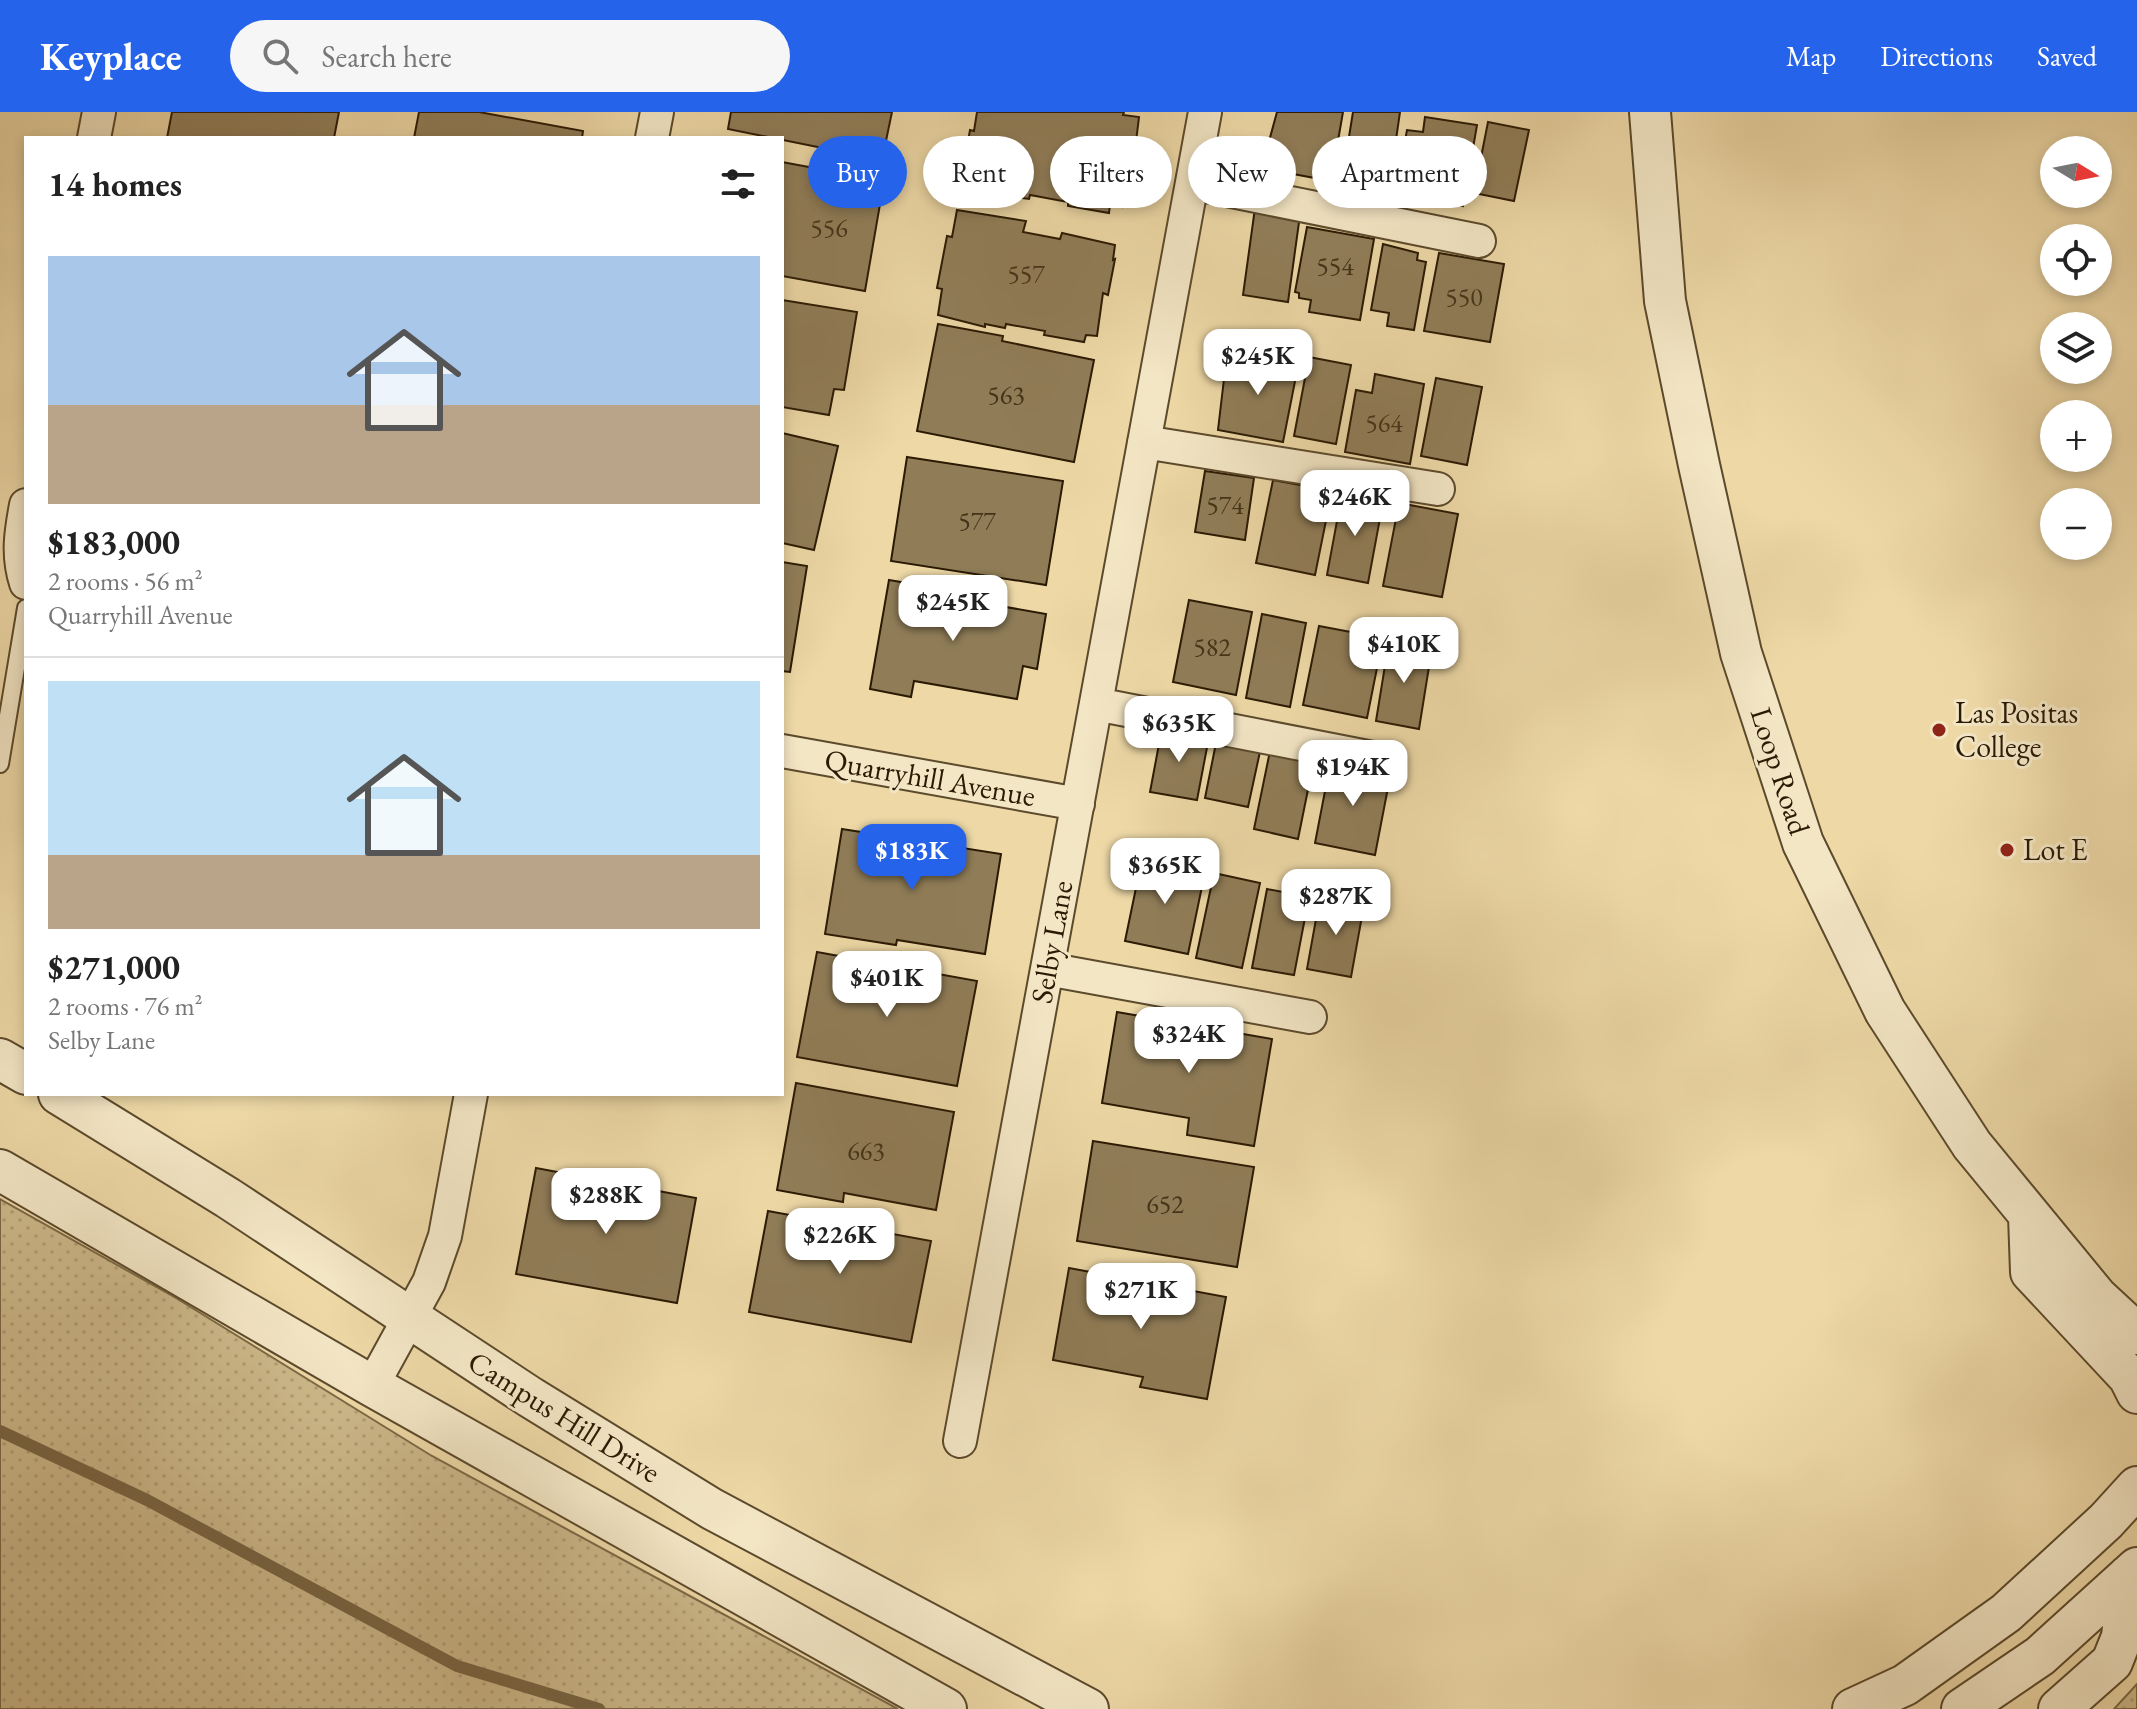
<!DOCTYPE html>
<meta charset="utf-8">
<style>
:root{--surface:#fff;--page:#f6f6f6;--text:#222;--muted:#767676;--line:#e0e0e0;--accent:#2563eb}
body{margin:0;font-family:"EB Garamond",serif;background:var(--page);color:var(--text);height:100vh;display:flex;flex-direction:column;font-size:30px;white-space:nowrap}
*{box-sizing:border-box;margin:0}
p{font-size:26px;color:var(--muted)}
.icon{flex:none;width:44px;height:44px;fill:none;stroke:currentColor;stroke-width:2;stroke-linecap:round;stroke-linejoin:round}
.map{position:relative;flex:1;overflow:hidden}
.sheet{position:absolute;left:24px;top:24px;width:760px;height:960px;display:flex;flex-direction:column;background:var(--surface);border-radius:0px;box-shadow:0 4px 12px #0003}
.sheet>*{flex:none}
.top-card{position:absolute;left:808px;top:24px;width:760px;height:72px;display:flex;gap:16px}
.needle{width:52px;rotate:100deg}
.fabs{position:absolute;left:2040px;top:24px;display:grid;gap:16px}
.fabs a{display:grid;place-items:center;width:72px;height:72px;border-radius:50%;background:var(--surface);box-shadow:0 4px 12px #0003;font-size:40px}
.price{position:absolute;translate:-50% -68px;padding:0 18px;border-radius:16px;background:#fff;color:#222;font-size:26px;line-height:52px;filter:drop-shadow(0 2px 4px #0008)}
.price::after{content:'';position:absolute;left:50%;top:48px;width:24px;height:18px;margin-left:-12px;background:inherit;clip-path:polygon(0 0,100% 0,50% 100%)}
.price.selected{background:var(--accent);color:#fff}
ul{padding:0;list-style:none}
li{display:grid;align-content:center;gap:16px;height:424px;padding:0 24px}
li+li{border-top:2px solid var(--line)}
li span{display:grid;place-items:center;height:248px;border-radius:0px;color:#555}
li>.icon{margin-inline-start:auto}
span .icon{width:144px;height:144px;fill:#fffc;stroke-width:1}
li b{font-size:34px}
h2{display:flex;justify-content:space-between;align-items:center;height:96px;padding:0 24px;font-size:34px}
.chip{padding:0 28px;border-radius:36px;background:var(--surface);box-shadow:0 4px 12px #0003;font-size:28px;line-height:72px}
.chip.selected{background:var(--accent);color:#fff}
header{display:flex;align-items:center;gap:48px;box-sizing:border-box;height:112px;padding:0 40px;background:var(--accent);color:#fff}
header strong{font-size:38px}
nav{display:flex;gap:44px;margin-inline-start:auto;font-size:28px}
.search{width:560px;height:72px;background:var(--page);display:flex;align-items:center;gap:20px;box-sizing:border-box;padding:0 28px;border-radius:44px;color:var(--muted);font-size:30px}
.map>svg:first-child{display:block}
.grass{fill:url(#grass-dots);stroke:#7c6946;stroke-width:2}
.lines{fill:none;stroke-linecap:round;stroke-linejoin:round}
.stream{stroke:#786544;stroke-width:12}
.building{fill:#907d58;stroke:#2b1a03;stroke-width:2}
.service-casing{stroke:#5c4a2c;stroke-width:20}
.minor-casing{stroke:#5c4a2c;stroke-width:36}
.tertiary-casing{stroke:#5c4a2c;stroke-width:44}
.service{stroke:#f3e6c5;stroke-width:16}
.minor{stroke:#f3e6c5;stroke-width:32}
.tertiary{stroke:#f3e6c5;stroke-width:40}
.poi-dot{fill:#8f2418;stroke:#f3e6c5;stroke-width:3}
.labels{text-anchor:middle;stroke-width:6;stroke-linejoin:round;paint-order:stroke}
.number-label{font-size:26px;fill:#443318}
.poi-label{font-size:30px;fill:#2b1a03;stroke:#f3e6c5;text-anchor:start}
.street-label{font-size:30px;fill:#2b1a03;stroke:#f3e6c5}
</style>
<header>
<strong>Keyplace</strong>
<div class="search"><svg class="icon" aria-label="search" viewBox="0 0 24 24"><circle cx="10" cy="10" r="6"/><path d="M15 15l6 6"/></svg>Search here</div>
<nav><a>Map</a><a>Directions</a><a>Saved</a></nav>
</header>
<div class="map">
<svg width="2137" height="1597" viewBox="0 0 2137 1597">
<defs>
<pattern id="grass-dots" width="8" height="8" patternUnits="userSpaceOnUse" patternTransform="scale(2)"><rect width="8" height="8" fill="#ccb88a"/><path d="M2 2h.1M6 6h.1" fill="none" stroke="#af9e75" stroke-width="1.8" stroke-linecap="round"/></pattern>
</defs>
<rect width="100%" height="100%" fill="#edd8a6"/>
<filter id="stains"><feTurbulence type="fractalNoise" baseFrequency=".0025" numOctaves="4"/><feColorMatrix values="0 0 0 0 .2 0 0 0 0 .09 0 0 0 0 .02 0 0 0 .5 -.17"/></filter>
<radialGradient id="worn" r=".72"><stop offset=".6" stop-color="#630" stop-opacity="0"/><stop offset="1" stop-color="#630" stop-opacity=".3"/></radialGradient>
<path class="grass" d="M 0,1087 L 176,1186 L 432,1344 L 898,1597 L 0,1597 Z
M 2137,1572 L 2137,1597 L 2114,1597 Z"/>
<g class="lines">
<path class="stream" d="M 0,1319 L 147,1388 L 457,1554 L 599,1597"/>
</g>
<path class="building" d="M 172,0 L 339,0 L 334,26 L 167,26 Z
M 419,0 L 479,0 L 583,19 L 582,26 L 414,26 Z
M 731,0 L 892,0 L 882,48 L 728,17 Z
M 977,0 L 1124,0 L 1123,3 L 1139,5 L 1133,54 L 1126,53 L 1122,95 L 1110,93 L 1109,101 L 1068,94 L 1068,90 L 1030,83 L 1029,87 L 982,81 L 964,74 L 969,47 L 965,46 L 970,18 L 974,19 Z
M 1277,0 L 1343,0 L 1331,69 L 1266,57 L 1268,33 Z
M 1353,0 L 1400,0 L 1390,69 L 1343,62 Z
M 1425,5 L 1477,13 L 1463,94 L 1395,82 L 1407,18 L 1423,20 Z
M 1488,10 L 1529,18 L 1514,89 L 1474,81 Z
M 782,50 L 884,69 L 865,179 L 782,164 Z
M 1255,96 L 1300,103 L 1288,190 L 1243,183 Z
M 957,98 L 1026,109 L 1023,120 L 1060,127 L 1062,121 L 1115,133 L 1113,148 L 1115,147 L 1108,183 L 1103,181 L 1097,224 L 1086,223 L 1084,230 L 1044,223 L 1045,219 L 1006,212 L 1005,216 L 985,212 L 985,215 L 938,203 L 942,177 L 937,176 L 947,124 L 952,125 Z
M 1307,115 L 1374,127 L 1360,208 L 1309,200 L 1311,188 L 1299,186 L 1299,181 L 1295,180 Z
M 1383,132 L 1418,141 L 1417,148 L 1426,150 L 1414,218 L 1387,214 L 1389,201 L 1371,198 Z
M 1439,141 L 1504,152 L 1490,230 L 1424,219 Z
M 782,188 L 857,200 L 844,278 L 834,277 L 829,303 L 782,295 Z
M 938,212 L 1003,224 L 1002,229 L 1094,248 L 1074,350 L 917,319 Z
M 1248,240 L 1299,249 L 1283,330 L 1218,318 L 1224,267 L 1229,254 L 1245,256 Z
M 1309,245 L 1351,253 L 1336,332 L 1294,324 Z
M 1375,262 L 1424,272 L 1410,352 L 1345,340 L 1356,278 L 1372,281 Z
M 1436,266 L 1482,275 L 1467,353 L 1421,344 Z
M 782,321 L 838,334 L 814,438 L 782,431 Z
M 907,345 L 1063,369 L 1046,473 L 891,449 Z
M 1205,359 L 1254,366 L 1245,428 L 1195,420 Z
M 1273,368 L 1332,379 L 1315,463 L 1256,451 Z
M 1342,382 L 1383,390 L 1368,471 L 1327,463 Z
M 1399,391 L 1458,402 L 1442,485 L 1383,474 Z
M 782,450 L 807,454 L 790,560 L 782,559 Z
M 889,468 L 955,479 L 954,486 L 1046,502 L 1037,557 L 1023,554 L 1017,587 L 914,569 L 911,585 L 870,577 Z
M 1189,488 L 1252,500 L 1236,583 L 1173,570 Z
M 1262,502 L 1306,511 L 1290,595 L 1246,586 Z
M 1319,514 L 1383,526 L 1367,606 L 1303,593 Z
M 1389,529 L 1432,536 L 1419,617 L 1376,609 Z
M 1162,616 L 1209,625 L 1197,688 L 1150,680 Z
M 1217,626 L 1261,635 L 1248,695 L 1205,686 Z
M 1270,639 L 1314,648 L 1298,727 L 1254,717 Z
M 1331,648 L 1391,660 L 1375,743 L 1315,731 Z
M 842,717 L 1001,742 L 985,842 L 897,828 L 896,833 L 825,822 Z
M 1142,747 L 1205,760 L 1188,842 L 1125,829 Z
M 1214,761 L 1260,771 L 1242,856 L 1196,846 Z
M 1267,777 L 1309,785 L 1294,863 L 1252,856 Z
M 1320,785 L 1364,793 L 1351,865 L 1307,857 Z
M 817,840 L 977,869 L 957,974 L 797,945 Z
M 1117,900 L 1272,927 L 1254,1034 L 1187,1023 L 1189,1006 L 1102,991 Z
M 796,971 L 954,1000 L 936,1098 L 844,1081 L 843,1090 L 777,1078 Z
M 1093,1029 L 1254,1055 L 1237,1155 L 1077,1129 Z
M 536,1056 L 696,1086 L 677,1191 L 516,1162 Z
M 768,1099 L 931,1129 L 911,1230 L 749,1200 Z
M 1069,1156 L 1226,1185 L 1207,1287 L 1140,1275 L 1143,1265 L 1053,1248 Z"/>
<g class="lines">
<g class="service-casing">
<path id="service" d="M 0,652 L 26,496"/>
</g>
<g class="minor-casing">
<path id="minor" d="M 94,26 L 99,0
M 652,26 L 657,0
M 1192,71 L 1479,129
M 1144,330 L 1438,377
M 26,393 C 21,420 17,443 26,471
M 1096,592 L 1383,648
M 782,639 L 1078,692
M 1047,857 L 1310,905
M 372,1274 L 429,1170 L 445,1124 L 471,982
M 960,1329 L 1205,0"/>
</g>
<g class="tertiary-casing">
<path id="tertiary" d="M 1650,0 L 1665,189 L 1699,353 L 1741,541 L 1803,731 L 1885,899 L 1972,1033 L 2097,1185 L 2137,1222
M 0,947 L 26,962
M 59,982 L 228,1086 L 530,1285 L 712,1397 L 1088,1597
M 0,1058 L 372,1274 L 946,1597
M 2029,1103 L 2031,1160 L 2129,1265 L 2137,1281
M 1853,1597 L 1905,1573 L 2006,1501 L 2106,1409 L 2137,1375
M 1962,1597 L 2040,1544 L 2137,1456
M 2059,1597 L 2112,1550 L 2122,1525 L 2128,1464"/>
</g>
<use href="#service" class="service"/>
<use href="#minor" class="minor"/>
<use href="#tertiary" class="tertiary"/>
</g>
<g class="poi-dot">
<circle cx="1939" cy="618" r="8"/>
<circle cx="2007" cy="738" r="8"/>
</g>
<g class="labels">
<g class="number-label">
<text x="829" y="125">556</text>
<text x="1335" y="163">554</text>
<text x="1026" y="171">557</text>
<text x="1464" y="194">550</text>
<text x="1006" y="292">563</text>
<text x="1384" y="320">564</text>
<text x="1225" y="402">574</text>
<text x="977" y="418">577</text>
<text x="1212" y="544">582</text>
<text x="866" y="1048">663</text>
<text x="1165" y="1101">652</text>
</g>
<g class="poi-label">
<text x="1955" y="611">Las Positas<tspan x="1955" dy="34">College</tspan></text>
<text x="2023" y="748">Lot E</text>
</g>
<g class="street-label">
<text transform="translate(1780 659) rotate(72)" y="10">Loop Road</text>
<text transform="translate(930 666) rotate(10)" y="10">Quarryhill Avenue</text>
<text transform="translate(1052 830) rotate(-80)" y="10">Selby Lane</text>
<text transform="translate(564 1305) rotate(32)" y="10">Campus Hill Drive</text>
</g>
</g>
<rect width="100%" height="100%" filter="url(#stains)"/>
<rect width="100%" height="100%" fill="url(#worn)"/>
</svg>
<div class="fabs">
<a><svg class="needle" viewBox="-14 -14 28 28"><path d="M0-13l5 13h-10z" fill="#e53935"/><path d="M0 13l5-13h-10z" fill="#767676"/></svg></a>
<a><svg class="icon" aria-label="locate" viewBox="0 0 24 24"><circle cx="12" cy="12" r="6"/><path d="M12 2v4M12 18v4M2 12h4M18 12h4"/></svg></a>
<a><svg class="icon" aria-label="layers" viewBox="0 0 24 24"><path d="M12 4l9 5-9 5-9-5zM3 14l9 5 9-5"/></svg></a>
<a>+</a>
<a>−</a>
</div>
<b class="price" style="left:1258px;top:285px">$245K</b>
<b class="price" style="left:1355px;top:426px">$246K</b>
<b class="price" style="left:953px;top:531px">$245K</b>
<b class="price" style="left:1404px;top:573px">$410K</b>
<b class="price" style="left:1179px;top:652px">$635K</b>
<b class="price" style="left:1353px;top:696px">$194K</b>
<b class="price selected" style="left:912px;top:780px">$183K</b>
<b class="price" style="left:1165px;top:794px">$365K</b>
<b class="price" style="left:1336px;top:825px">$287K</b>
<b class="price" style="left:887px;top:907px">$401K</b>
<b class="price" style="left:1189px;top:963px">$324K</b>
<b class="price" style="left:606px;top:1124px">$288K</b>
<b class="price" style="left:840px;top:1164px">$226K</b>
<b class="price" style="left:1141px;top:1219px">$271K</b>
<div class="top-card">
<a class="chip selected">Buy</a>
<a class="chip">Rent</a>
<a class="chip">Filters</a>
<a class="chip">New</a>
<a class="chip">Apartment</a>
</div>
<section class="sheet">
<h2>14 homes<svg class="icon" aria-label="filters" viewBox="0 0 24 24"><path d="M4 7h16M4 17h16"/><circle cx="9" cy="7" r="2"/><circle cx="15" cy="17" r="2"/></svg></h2>
<ul>
<li><span style="background:linear-gradient(#a9c7e8 60%,#b9a48a 0)"><svg class="icon" aria-label="home" viewBox="0 0 24 24"><path d="M3 11l9-7 9 7M6 9v11h12V9"/></svg></span><div><b>$183,000</b><p>2 rooms · 56 m²</p><p>Quarryhill Avenue</p></div></li>
<li><span style="background:linear-gradient(#bfe0f5 70%,#b9a48a 0)"><svg class="icon" aria-label="home" viewBox="0 0 24 24"><path d="M3 11l9-7 9 7M6 9v11h12V9"/></svg></span><div><b>$271,000</b><p>2 rooms · 76 m²</p><p>Selby Lane</p></div></li>
</ul>
</section>
</div>
